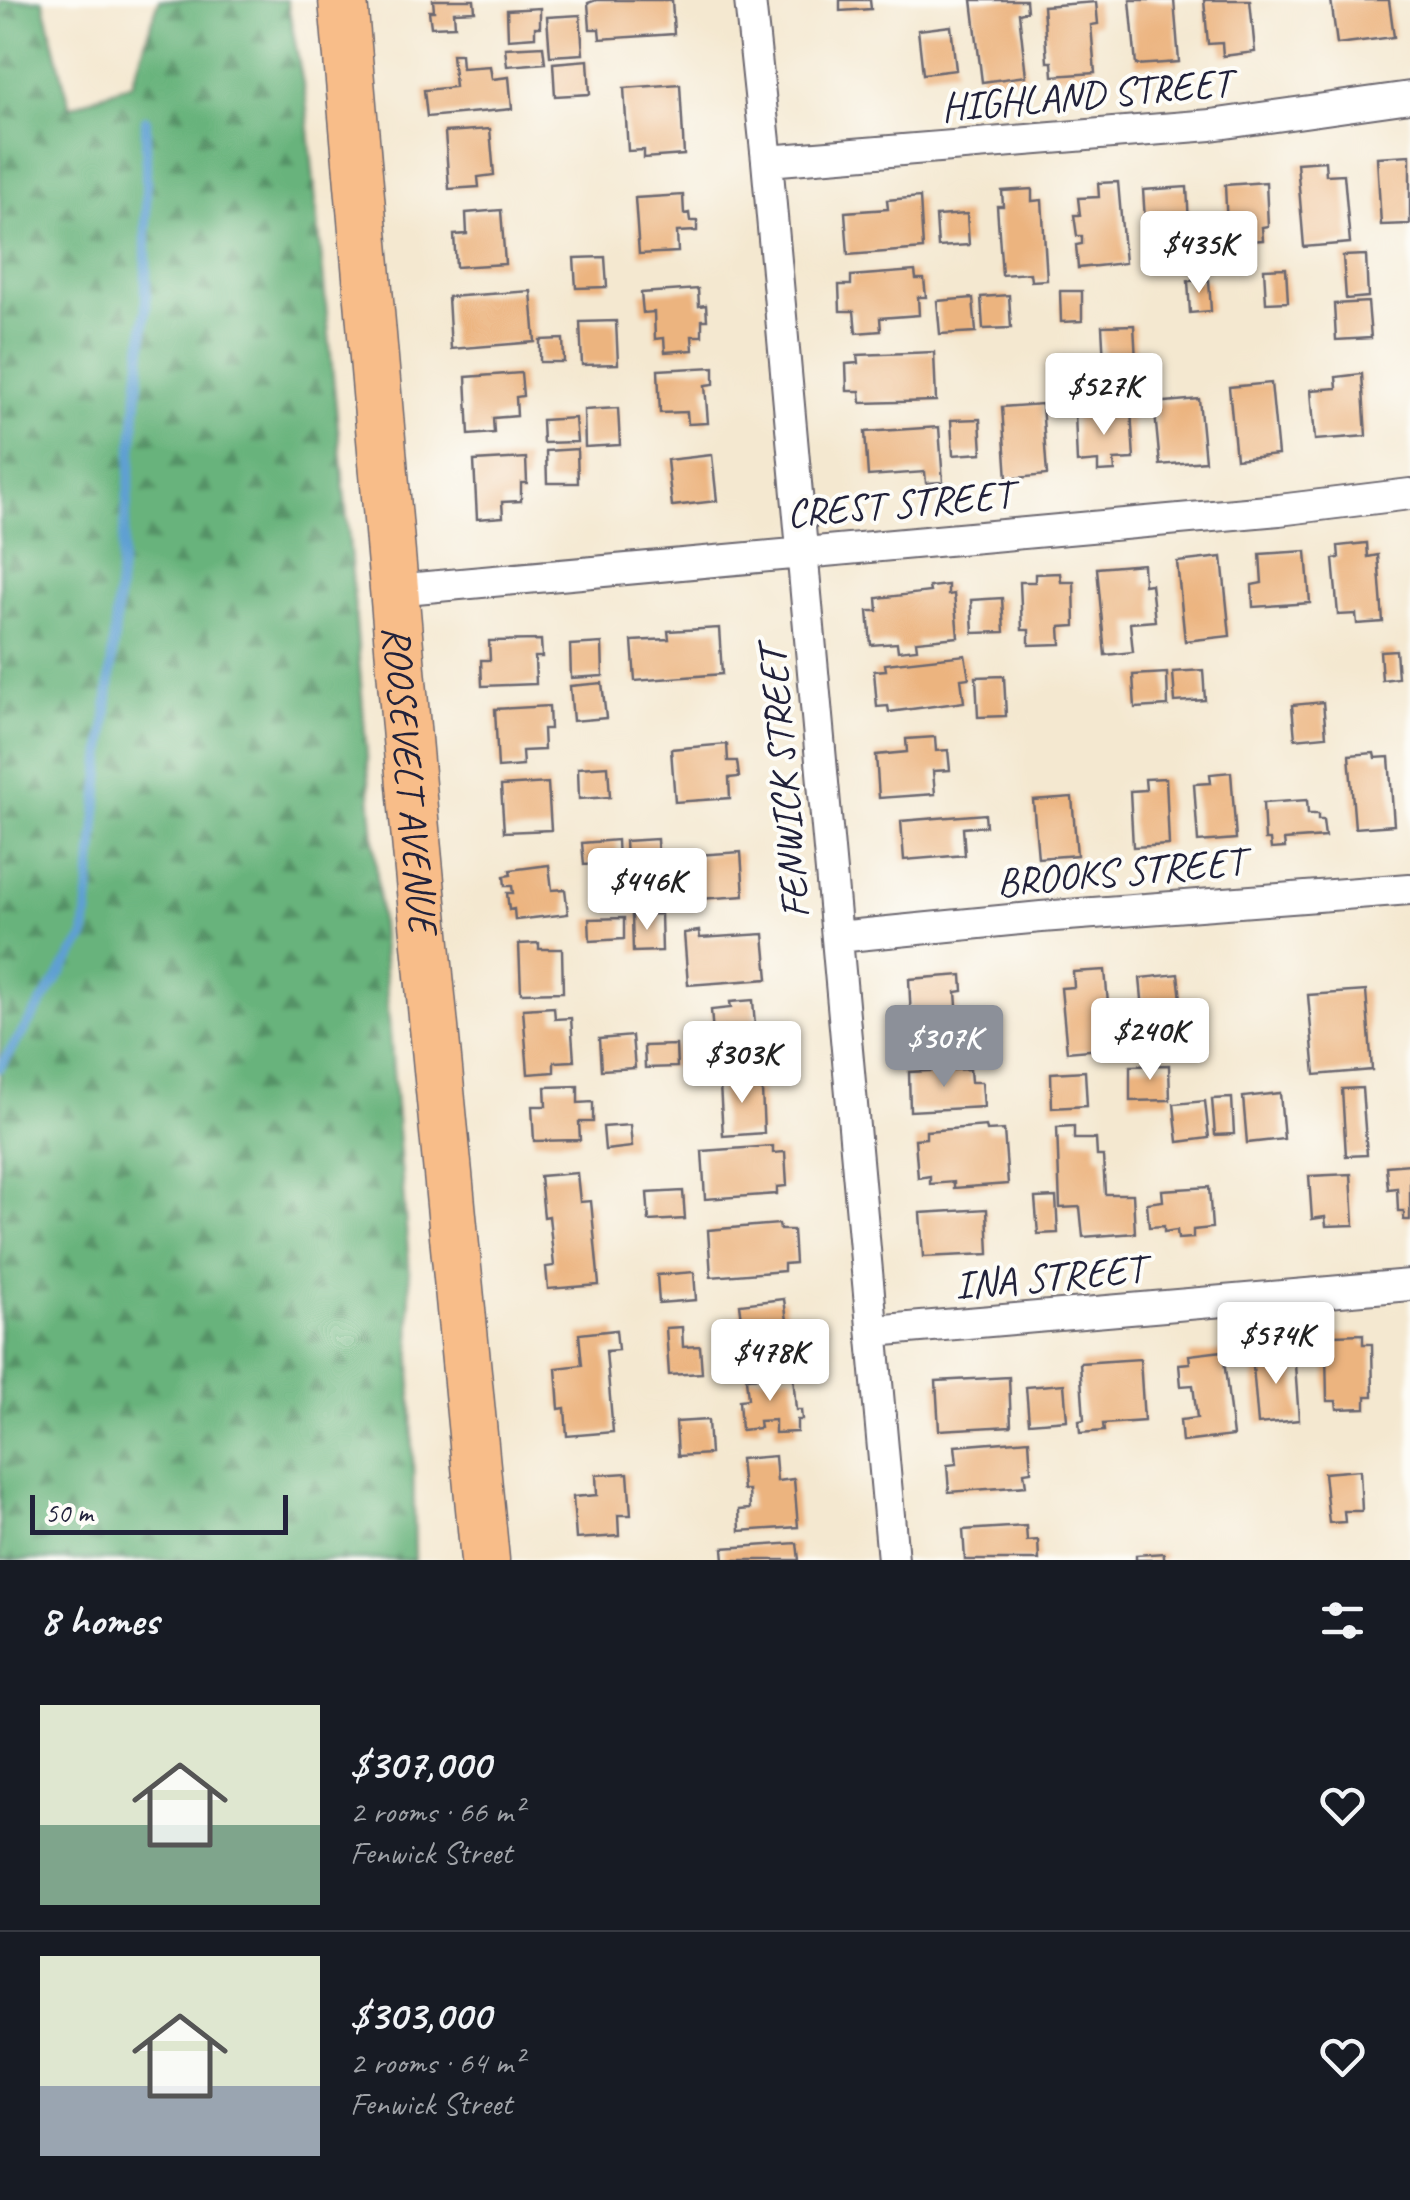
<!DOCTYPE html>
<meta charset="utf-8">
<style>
:root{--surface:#171b24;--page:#242831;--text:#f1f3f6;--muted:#9ea1a6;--line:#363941;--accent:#8c9099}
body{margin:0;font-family:Caveat,sans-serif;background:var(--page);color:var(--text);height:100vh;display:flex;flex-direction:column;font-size:38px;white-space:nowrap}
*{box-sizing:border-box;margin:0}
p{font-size:32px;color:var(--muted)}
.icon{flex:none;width:55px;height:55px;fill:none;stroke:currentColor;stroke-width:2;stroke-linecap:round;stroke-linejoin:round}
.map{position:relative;height:1560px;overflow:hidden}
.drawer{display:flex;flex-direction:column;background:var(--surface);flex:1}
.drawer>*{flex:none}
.scale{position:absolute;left:30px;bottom:25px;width:258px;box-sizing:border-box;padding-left:10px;border:5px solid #22223b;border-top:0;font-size:28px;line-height:35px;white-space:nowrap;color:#22223b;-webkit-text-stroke:8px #fdfcf7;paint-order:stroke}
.price{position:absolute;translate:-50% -85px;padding:0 22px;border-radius:10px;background:#fff;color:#222;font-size:32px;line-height:65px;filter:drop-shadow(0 2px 5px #0008)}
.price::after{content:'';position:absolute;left:50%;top:60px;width:30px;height:22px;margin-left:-15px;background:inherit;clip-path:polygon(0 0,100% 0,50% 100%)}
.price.on{background:var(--accent);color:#fff}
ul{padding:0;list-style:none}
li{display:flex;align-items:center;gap:30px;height:250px;padding:0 40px}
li+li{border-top:2px solid var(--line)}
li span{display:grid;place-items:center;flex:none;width:280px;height:200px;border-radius:0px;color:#555}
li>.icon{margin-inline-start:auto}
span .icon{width:120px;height:120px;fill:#fffc;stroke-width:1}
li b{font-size:42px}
h2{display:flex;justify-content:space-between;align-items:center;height:120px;padding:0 40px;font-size:42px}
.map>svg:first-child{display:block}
.forest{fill:url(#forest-firs);stroke:#456a5b;stroke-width:2.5}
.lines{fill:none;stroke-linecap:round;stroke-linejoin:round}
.stream{stroke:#5fa0d2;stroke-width:10}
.building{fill:#ecb47f}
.street-casing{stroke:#6c676f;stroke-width:34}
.primary-casing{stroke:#6c676f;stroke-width:51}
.street{stroke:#fff;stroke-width:30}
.primary{stroke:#f8bd89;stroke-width:48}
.labels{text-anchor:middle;stroke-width:8;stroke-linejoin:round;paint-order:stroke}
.street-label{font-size:40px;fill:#22223b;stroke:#fdfcf7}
</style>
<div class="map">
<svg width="1410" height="1560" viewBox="0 0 1410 1560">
<defs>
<pattern id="forest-firs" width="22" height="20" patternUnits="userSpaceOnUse" patternTransform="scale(2.5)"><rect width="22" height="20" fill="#68b37b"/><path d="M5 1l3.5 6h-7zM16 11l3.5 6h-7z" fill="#559166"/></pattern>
</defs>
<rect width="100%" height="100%" fill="#fdfcf7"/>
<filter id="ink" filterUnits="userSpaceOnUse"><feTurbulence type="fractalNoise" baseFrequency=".01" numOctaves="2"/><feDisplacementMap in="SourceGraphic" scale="20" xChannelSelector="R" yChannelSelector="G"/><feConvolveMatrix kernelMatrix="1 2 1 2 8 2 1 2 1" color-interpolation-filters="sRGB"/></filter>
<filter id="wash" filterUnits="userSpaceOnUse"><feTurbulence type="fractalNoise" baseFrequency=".0048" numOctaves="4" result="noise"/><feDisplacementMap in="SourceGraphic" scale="40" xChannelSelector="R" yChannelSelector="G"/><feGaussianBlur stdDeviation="2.25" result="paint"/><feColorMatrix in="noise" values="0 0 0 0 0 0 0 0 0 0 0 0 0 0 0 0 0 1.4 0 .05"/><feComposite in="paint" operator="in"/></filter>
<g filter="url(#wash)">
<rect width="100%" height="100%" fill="#f4e8d0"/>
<path class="forest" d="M 0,0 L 43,0 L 70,107 L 132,83 L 159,0 L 287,0 L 306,100 L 350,551 L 409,1264 L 415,1560 L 0,1560 Z"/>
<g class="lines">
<path class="stream" d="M 0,1067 L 85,936 L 146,308 L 146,120"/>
</g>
<g id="blocks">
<path class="building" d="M 433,0 L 474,0 L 475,11 L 454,12 L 455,26 L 431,27 L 429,11 L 434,11 Z
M 596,0 L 672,0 L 674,34 L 600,39 L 599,29 L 590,29 L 588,3 Z
M 840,0 L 870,0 L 871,9 L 840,11 Z
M 972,0 L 1026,0 L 1027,11 L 1019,13 L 1026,76 L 982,82 Z
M 1130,0 L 1174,0 L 1179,62 L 1136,65 Z
M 1204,0 L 1250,0 L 1255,52 L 1223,56 L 1222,43 L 1208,44 Z
M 1331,0 L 1389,0 L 1394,37 L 1337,44 Z
M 1096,2 L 1098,24 L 1091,25 L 1095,73 L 1053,76 L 1052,62 L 1047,62 L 1043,6 Z
M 540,8 L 540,27 L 535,27 L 535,37 L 508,39 L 507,10 Z
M 580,15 L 583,54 L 550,56 L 547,17 Z
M 951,26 L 956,70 L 923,74 L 918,30 Z
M 543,46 L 545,63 L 507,66 L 505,48 Z
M 452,54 L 461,54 L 462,68 L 490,66 L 492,79 L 509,77 L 512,109 L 427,117 L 424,90 L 455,87 Z
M 588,60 L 590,94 L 555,96 L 553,63 Z
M 680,84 L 684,155 L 644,158 L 644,150 L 628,151 L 624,88 Z
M 490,129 L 494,175 L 478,177 L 479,187 L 449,189 L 445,132 Z
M 1410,155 L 1410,224 L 1381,225 L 1377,157 Z
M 1325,161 L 1326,175 L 1344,174 L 1350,243 L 1304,247 L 1297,163 Z
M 1118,182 L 1125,263 L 1078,268 L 1076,245 L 1082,244 L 1082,236 L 1077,236 L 1074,215 L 1080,215 L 1078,198 L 1099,197 L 1098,183 Z
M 1266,182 L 1268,226 L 1262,227 L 1263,240 L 1234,242 L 1233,228 L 1227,228 L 1225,185 Z
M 1187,187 L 1189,224 L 1195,224 L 1196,239 L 1174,240 L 1174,234 L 1146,235 L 1143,190 Z
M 1032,189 L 1032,201 L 1042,200 L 1047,280 L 1031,281 L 1030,273 L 1002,275 L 997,206 L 1003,206 L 1002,191 Z
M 683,195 L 684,214 L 689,213 L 690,221 L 697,221 L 697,231 L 677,232 L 678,252 L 639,254 L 635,198 Z
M 920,197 L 923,249 L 848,255 L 845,212 L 888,209 L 887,200 Z
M 501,210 L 505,264 L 456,267 L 454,235 L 467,234 L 466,213 Z
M 967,214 L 969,245 L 938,247 L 936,216 Z
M 1366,255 L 1368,297 L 1346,299 L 1343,256 Z
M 605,257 L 607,287 L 576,288 L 574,258 Z
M 1286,268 L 1288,302 L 1266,303 L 1264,269 Z
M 915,271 L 916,279 L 924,279 L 926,297 L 918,297 L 919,315 L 880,318 L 881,331 L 856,333 L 854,311 L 840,311 L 839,285 L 851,285 L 851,276 Z
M 1209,280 L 1211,311 L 1190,313 L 1188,281 Z
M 698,289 L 699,306 L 706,305 L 707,320 L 702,320 L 702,336 L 692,336 L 693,350 L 665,352 L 664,338 L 655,339 L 654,312 L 643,313 L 641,293 Z
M 531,291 L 535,342 L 451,349 L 448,297 Z
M 1060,291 L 1082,291 L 1082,321 L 1061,322 Z
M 1009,295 L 1011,328 L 983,329 L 981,297 Z
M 973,298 L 976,332 L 940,334 L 937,301 Z
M 1368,302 L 1371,338 L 1336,340 L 1334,304 Z
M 616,321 L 618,364 L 582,365 L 580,322 Z
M 1134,325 L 1136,361 L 1104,362 L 1102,326 Z
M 563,339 L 564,362 L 540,362 L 540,340 Z
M 934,352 L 936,401 L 861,403 L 860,391 L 847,391 L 846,364 L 858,363 L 857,355 Z
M 714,367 L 714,384 L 705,385 L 708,423 L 688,424 L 687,412 L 660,413 L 658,370 Z
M 521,373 L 523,396 L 516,397 L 517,416 L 493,418 L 494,433 L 469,435 L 466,377 Z
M 1362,374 L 1366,436 L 1315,440 L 1311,390 L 1337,388 L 1336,377 Z
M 1271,383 L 1278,455 L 1236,459 L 1229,387 Z
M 1199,399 L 1205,461 L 1160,465 L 1154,403 Z
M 1042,404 L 1047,475 L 1007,479 L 1002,407 Z
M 618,408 L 620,445 L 585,447 L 584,410 Z
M 1131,410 L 1134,459 L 1114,460 L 1115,471 L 1098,472 L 1098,461 L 1077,463 L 1075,413 Z
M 575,418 L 577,442 L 543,443 L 542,420 Z
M 980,419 L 982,453 L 953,455 L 951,420 Z
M 939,427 L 943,482 L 926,483 L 925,472 L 868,476 L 865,432 Z
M 577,449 L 578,483 L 547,483 L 546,451 Z
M 712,455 L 717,501 L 672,506 L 667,460 Z
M 526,458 L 527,483 L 521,483 L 521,501 L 502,502 L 503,517 L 477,519 L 474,461 Z
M 1367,543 L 1368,557 L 1378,555 L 1383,622 L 1357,624 L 1356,614 L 1338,615 L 1333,559 L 1339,558 L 1338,546 Z
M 1306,551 L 1310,603 L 1253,607 L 1252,585 L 1262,583 L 1260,554 Z
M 1222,557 L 1230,636 L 1185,641 L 1177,562 Z
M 1143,564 L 1144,585 L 1151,584 L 1155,621 L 1130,623 L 1133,652 L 1105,655 L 1097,568 Z
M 1060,573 L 1061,582 L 1074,582 L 1075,626 L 1060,627 L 1061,644 L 1029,645 L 1029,630 L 1022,630 L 1020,582 L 1035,582 L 1035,574 Z
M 948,585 L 948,595 L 954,594 L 958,637 L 916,641 L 917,649 L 898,651 L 897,643 L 871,645 L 868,611 L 878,611 L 877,598 L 930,592 L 929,587 Z
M 1002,598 L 1004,632 L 973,633 L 971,600 Z
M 719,628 L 722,674 L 635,681 L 632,641 L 669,639 L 668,631 Z
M 541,640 L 542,657 L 535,657 L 536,684 L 482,686 L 481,660 L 490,660 L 489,641 Z
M 602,643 L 603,676 L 571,678 L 570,645 Z
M 1396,650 L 1398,678 L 1382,680 L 1380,651 Z
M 965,655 L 969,678 L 961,679 L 964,702 L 889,712 L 888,706 L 877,707 L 874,671 L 886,670 L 885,664 Z
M 1203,670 L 1205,700 L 1175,702 L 1173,672 Z
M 1167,673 L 1168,706 L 1135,708 L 1133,675 Z
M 1004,676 L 1006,716 L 978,717 L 976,677 Z
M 602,683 L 606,718 L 573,721 L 570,686 Z
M 1323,702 L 1326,736 L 1295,739 L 1292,705 Z
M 549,706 L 550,729 L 543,729 L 544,750 L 522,751 L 523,766 L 498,768 L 495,709 Z
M 935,737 L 936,751 L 948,750 L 950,770 L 933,771 L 935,794 L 879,798 L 876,755 L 907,752 L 906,739 Z
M 727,744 L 728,761 L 737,761 L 739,777 L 729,778 L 730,798 L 675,802 L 671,749 Z
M 1374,753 L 1375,758 L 1389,757 L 1394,825 L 1355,828 L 1349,755 Z
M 608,766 L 610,797 L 579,799 L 578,768 Z
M 1231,772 L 1236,839 L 1198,842 L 1194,784 L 1211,783 L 1210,774 Z
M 1166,778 L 1169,845 L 1133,847 L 1130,791 L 1146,790 L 1145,779 Z
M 548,783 L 551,830 L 504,832 L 501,786 Z
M 1072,797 L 1077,855 L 1038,858 L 1033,800 Z
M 1307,800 L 1308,814 L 1318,814 L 1318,820 L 1323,820 L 1325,837 L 1284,840 L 1285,848 L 1271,849 L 1270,840 L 1265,840 L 1263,803 Z
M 985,814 L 986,826 L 963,828 L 965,855 L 904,860 L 901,821 Z
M 657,839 L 658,860 L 626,861 L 625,841 Z
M 617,840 L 618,862 L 584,865 L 582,843 Z
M 741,852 L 744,896 L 699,899 L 697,855 Z
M 549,865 L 552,890 L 565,889 L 568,914 L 515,920 L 514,909 L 509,910 L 507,893 L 513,893 L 512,886 L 505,886 L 504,876 L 511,875 L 510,870 Z
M 661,914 L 662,951 L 633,952 L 632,915 Z
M 624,918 L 624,939 L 590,941 L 589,919 Z
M 699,931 L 700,938 L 764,934 L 768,979 L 688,985 L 684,933 Z
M 539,943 L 539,949 L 562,949 L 563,992 L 521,993 L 519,944 Z
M 1105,970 L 1112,1048 L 1067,1052 L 1061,988 L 1074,987 L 1073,972 Z
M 1178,974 L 1183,1016 L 1144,1020 L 1140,978 Z
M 962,975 L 963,991 L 956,992 L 959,1033 L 918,1036 L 916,1019 L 911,1019 L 909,979 Z
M 1366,991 L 1372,1070 L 1315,1075 L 1308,995 Z
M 753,1000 L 757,1053 L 715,1057 L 711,1010 L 731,1008 L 730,1002 Z
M 554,1007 L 555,1019 L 571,1018 L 574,1061 L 554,1062 L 554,1072 L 528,1074 L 523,1009 Z
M 632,1036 L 635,1068 L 601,1070 L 599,1039 Z
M 676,1045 L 677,1067 L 645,1068 L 644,1046 Z
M 1169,1065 L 1170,1100 L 1130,1101 L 1130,1066 Z
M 970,1069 L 971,1082 L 982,1082 L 984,1107 L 910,1111 L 909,1072 Z
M 756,1070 L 757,1090 L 762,1090 L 764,1133 L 723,1136 L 720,1085 L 736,1084 L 735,1072 Z
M 1085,1071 L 1087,1106 L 1052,1108 L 1051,1073 Z
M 578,1086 L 578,1103 L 593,1102 L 593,1122 L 579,1122 L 580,1140 L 534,1141 L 532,1106 L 546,1106 L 545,1087 Z
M 1362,1088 L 1367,1155 L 1346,1156 L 1342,1089 Z
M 1280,1093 L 1284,1139 L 1247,1143 L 1243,1097 Z
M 1232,1098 L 1234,1134 L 1215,1135 L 1212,1099 Z
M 1205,1101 L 1209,1138 L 1178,1142 L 1174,1104 Z
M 630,1125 L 632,1147 L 605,1150 L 603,1127 Z
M 986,1126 L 987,1131 L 1004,1130 L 1008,1184 L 954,1188 L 954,1182 L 930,1184 L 930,1176 L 918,1178 L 915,1139 L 926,1138 L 926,1131 Z
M 1074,1126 L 1074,1139 L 1096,1139 L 1097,1156 L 1103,1156 L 1105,1194 L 1133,1194 L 1135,1233 L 1083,1237 L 1080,1207 L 1060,1208 L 1057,1127 Z
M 773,1146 L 773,1153 L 785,1152 L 787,1186 L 777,1187 L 777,1194 L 705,1199 L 702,1151 Z
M 1410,1164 L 1410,1220 L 1404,1220 L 1404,1211 L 1398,1211 L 1397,1188 L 1388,1189 L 1386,1166 Z
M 577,1173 L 580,1202 L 591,1201 L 599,1285 L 548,1289 L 546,1267 L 554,1266 L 549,1216 L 544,1217 L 540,1176 Z
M 1351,1174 L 1354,1225 L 1326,1226 L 1325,1217 L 1312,1219 L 1309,1176 Z
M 1209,1187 L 1212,1228 L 1193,1230 L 1193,1238 L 1178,1239 L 1177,1230 L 1164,1232 L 1164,1226 L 1149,1227 L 1147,1203 L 1163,1201 L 1162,1190 Z
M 683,1191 L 685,1219 L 649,1221 L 647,1193 Z
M 1056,1197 L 1058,1233 L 1038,1234 L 1035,1198 Z
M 987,1209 L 989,1254 L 923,1257 L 920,1213 Z
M 779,1224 L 780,1230 L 793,1230 L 795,1263 L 784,1264 L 784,1271 L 711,1277 L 708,1230 Z
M 694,1272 L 696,1300 L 659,1303 L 657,1275 Z
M 784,1299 L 788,1328 L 795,1328 L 796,1342 L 789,1343 L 789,1352 L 775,1354 L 774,1345 L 733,1350 L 730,1322 L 742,1320 L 740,1304 Z
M 682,1327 L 683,1347 L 700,1346 L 702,1373 L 669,1375 L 666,1328 Z
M 616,1330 L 618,1350 L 606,1351 L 613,1432 L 567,1436 L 565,1408 L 559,1409 L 556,1368 L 582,1365 L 579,1334 Z
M 1363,1334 L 1363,1344 L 1372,1344 L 1373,1396 L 1366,1396 L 1366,1408 L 1337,1409 L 1336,1401 L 1327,1401 L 1326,1350 L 1332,1350 L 1332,1335 Z
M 1223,1351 L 1233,1436 L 1182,1442 L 1180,1420 L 1197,1418 L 1193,1385 L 1181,1386 L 1179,1364 L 1190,1363 L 1189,1355 Z
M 1294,1351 L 1299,1420 L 1258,1424 L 1252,1355 Z
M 1140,1359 L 1144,1421 L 1103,1424 L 1104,1431 L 1080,1433 L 1079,1421 L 1084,1420 L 1080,1363 Z
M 793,1375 L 796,1410 L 801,1410 L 802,1420 L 797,1420 L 797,1432 L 775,1433 L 775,1420 L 759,1421 L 760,1428 L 741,1430 L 739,1400 L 748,1399 L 746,1378 Z
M 1009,1377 L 1011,1426 L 939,1430 L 936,1381 Z
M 1064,1384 L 1067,1420 L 1029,1423 L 1026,1387 Z
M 708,1420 L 710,1454 L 678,1456 L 676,1422 Z
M 1029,1440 L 1031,1471 L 1024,1472 L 1026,1486 L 949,1492 L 947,1465 L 957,1464 L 955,1446 Z
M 775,1456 L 777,1481 L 794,1479 L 798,1527 L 740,1531 L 739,1510 L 750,1509 L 749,1490 L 743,1490 L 740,1459 Z
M 1360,1470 L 1362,1511 L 1344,1511 L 1345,1522 L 1329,1523 L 1324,1473 Z
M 628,1473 L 631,1515 L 618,1515 L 619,1536 L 576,1539 L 573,1497 L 597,1495 L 596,1475 Z
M 1026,1526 L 1027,1541 L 1038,1540 L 1039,1560 L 965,1560 L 963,1530 Z
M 797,1543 L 799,1560 L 724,1560 L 723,1548 Z
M 1164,1553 L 1164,1560 L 1136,1560 L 1136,1555 Z"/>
</g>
</g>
<g filter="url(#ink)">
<use href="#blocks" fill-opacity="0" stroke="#6c676f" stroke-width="2.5"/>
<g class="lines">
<g class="street-casing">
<path id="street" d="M 750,0 L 767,161 L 893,1560
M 767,161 L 1211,125 L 1410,97
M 394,590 L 1279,510 L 1410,494
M 837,937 L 1041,917 L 1410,889
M 874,1331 L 1410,1285"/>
</g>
<g class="primary-casing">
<g id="primary">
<path id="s1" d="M 343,0 L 413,808 L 485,1560"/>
</g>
</g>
<use href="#street" class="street"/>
<use href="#primary" class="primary"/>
</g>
</g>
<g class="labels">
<g class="street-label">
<text transform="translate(1086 94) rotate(-5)" y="14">HIGHLAND STREET</text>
<text transform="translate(899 503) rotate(-5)" y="14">CREST STREET</text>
<text dy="14" stroke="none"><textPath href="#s1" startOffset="782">ROOSEVELT AVENUE</textPath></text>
<text transform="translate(783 783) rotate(-95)" y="14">FENWICK STREET</text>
<text transform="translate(1120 871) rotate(-5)" y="14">BROOKS STREET</text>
<text transform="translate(1049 1276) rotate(-5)" y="14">INA STREET</text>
</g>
</g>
</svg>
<div class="scale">50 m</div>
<b class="price" style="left:1199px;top:296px">$435K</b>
<b class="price" style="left:1104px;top:438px">$527K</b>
<b class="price" style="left:647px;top:933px">$446K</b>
<b class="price" style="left:1150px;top:1083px">$240K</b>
<b class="price on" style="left:944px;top:1090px">$307K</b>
<b class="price" style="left:742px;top:1106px">$303K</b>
<b class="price" style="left:1276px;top:1387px">$574K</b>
<b class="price" style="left:770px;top:1404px">$478K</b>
</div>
<section class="drawer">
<h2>8 homes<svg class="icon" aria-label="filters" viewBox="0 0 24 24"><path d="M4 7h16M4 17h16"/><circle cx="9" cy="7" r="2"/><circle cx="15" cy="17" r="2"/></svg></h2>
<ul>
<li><span style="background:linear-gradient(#dfe7d0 60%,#7fa58c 0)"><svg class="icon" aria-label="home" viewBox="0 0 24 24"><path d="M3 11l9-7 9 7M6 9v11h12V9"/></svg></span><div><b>$307,000</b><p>2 rooms · 66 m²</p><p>Fenwick Street</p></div><svg class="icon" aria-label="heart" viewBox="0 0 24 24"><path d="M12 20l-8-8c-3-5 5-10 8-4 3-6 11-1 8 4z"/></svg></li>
<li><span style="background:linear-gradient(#dfe7d0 65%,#9aa5b1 0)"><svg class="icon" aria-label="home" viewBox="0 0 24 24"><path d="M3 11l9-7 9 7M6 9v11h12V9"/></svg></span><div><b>$303,000</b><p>2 rooms · 64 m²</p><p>Fenwick Street</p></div><svg class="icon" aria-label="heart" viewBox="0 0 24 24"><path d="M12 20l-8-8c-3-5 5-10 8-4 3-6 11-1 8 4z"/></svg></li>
</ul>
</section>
